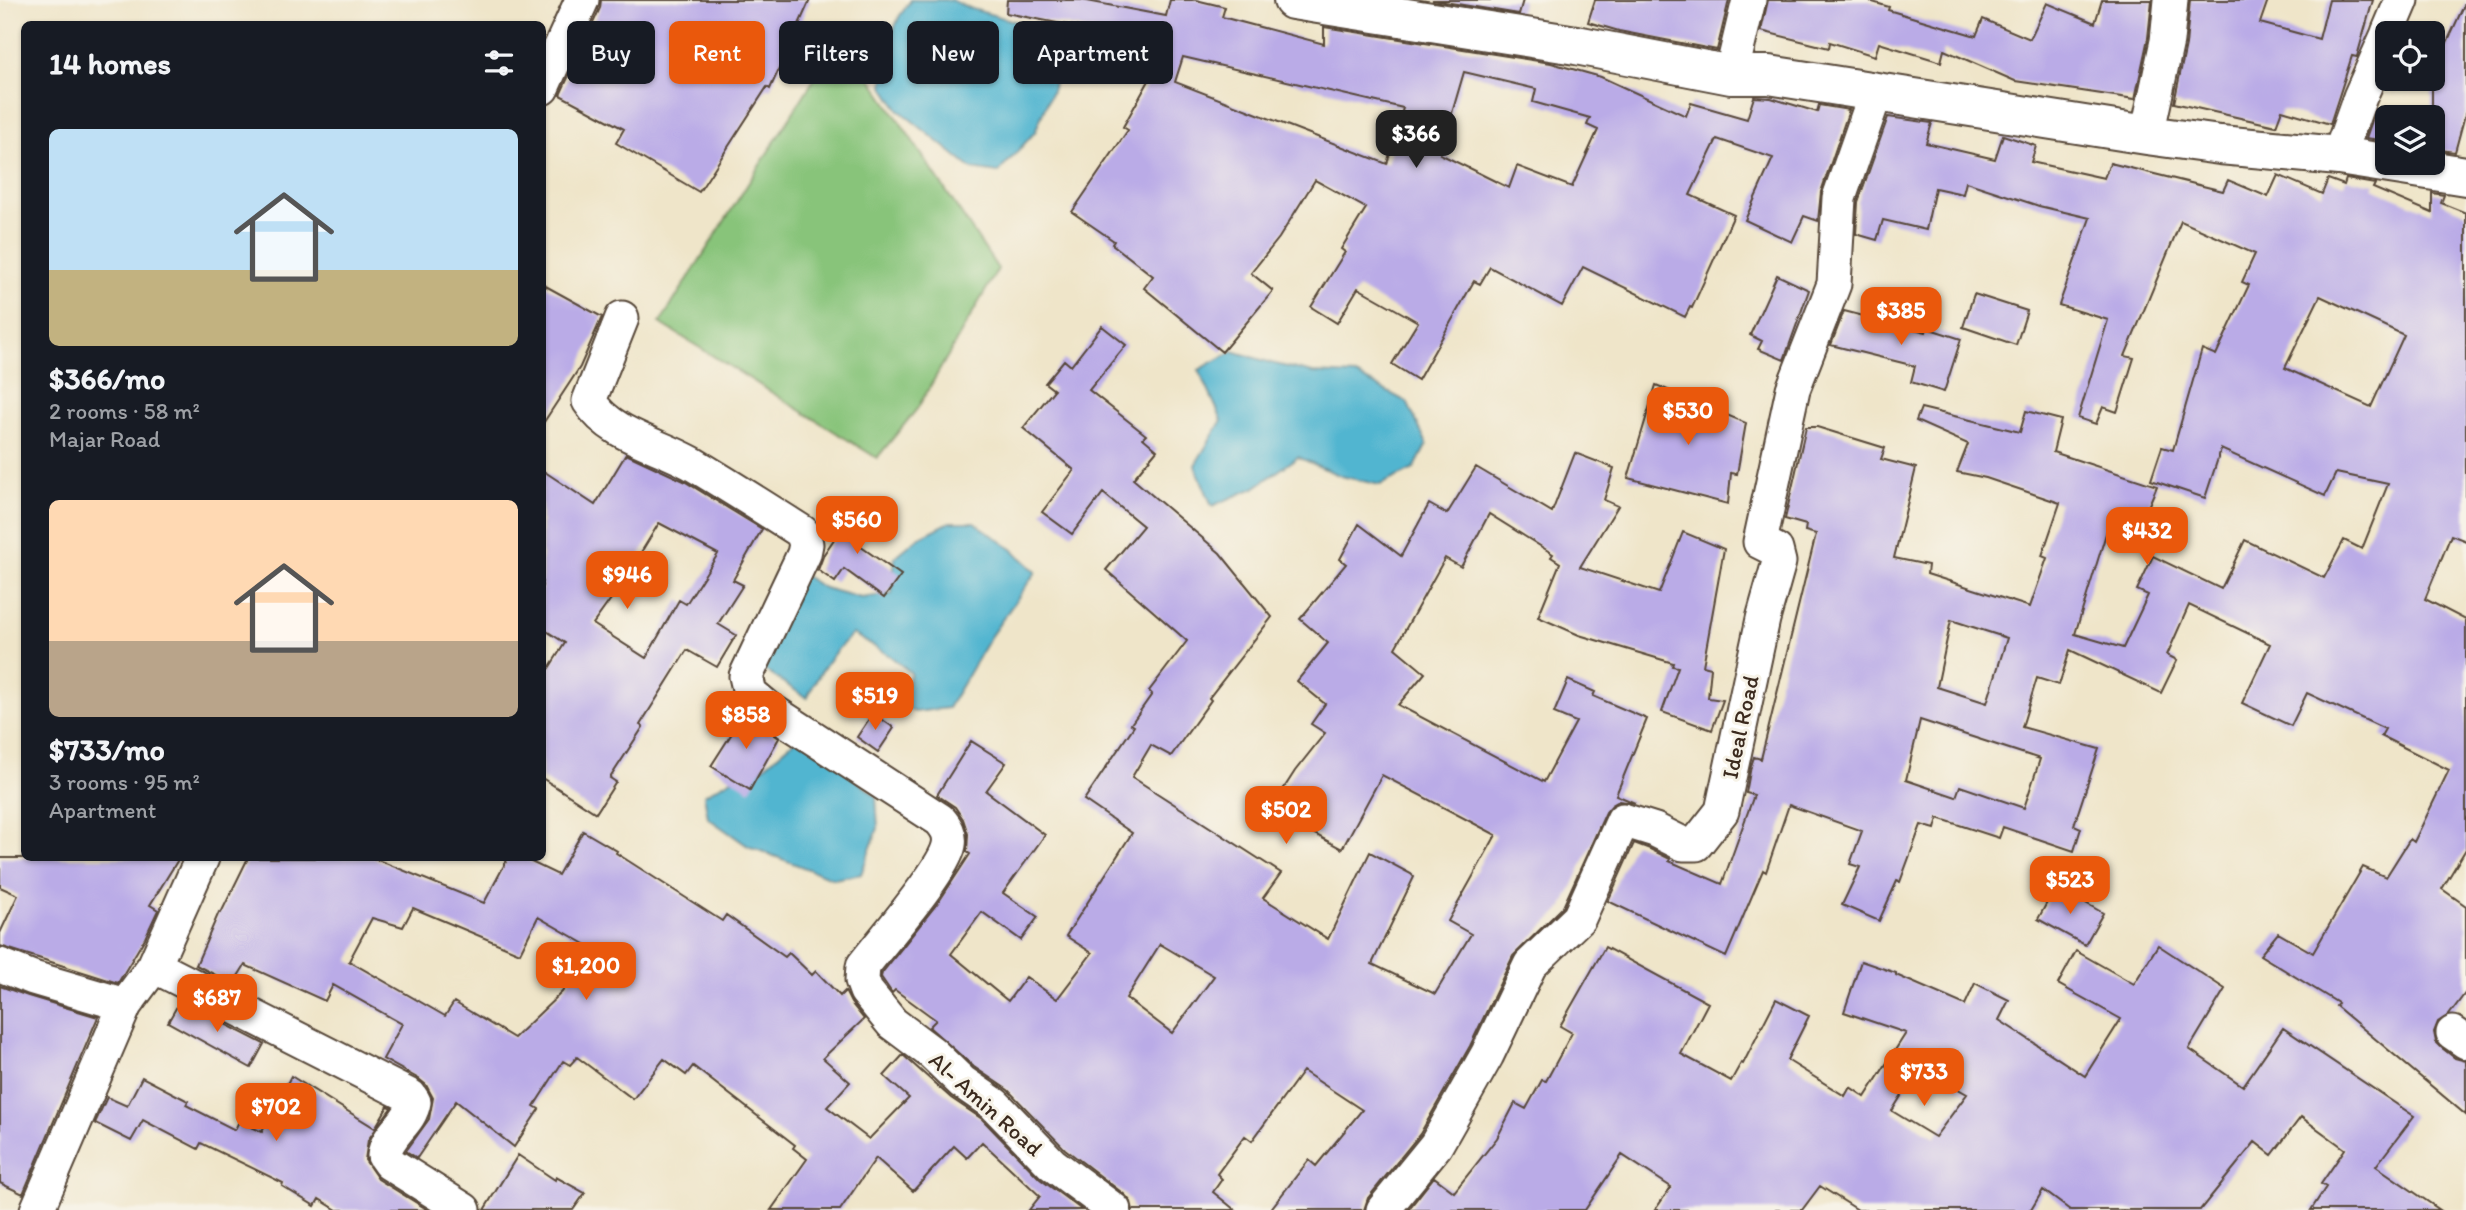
<!DOCTYPE html>
<meta charset="utf-8">
<style>
:root{--surface:#171b24;--page:#20242c;--text:#f1f3f6;--muted:#9ea1a6;--accent:#ea580c}
body{margin:0;font-family:Itim,sans-serif;background:var(--page);color:var(--text);height:100vh;display:flex;flex-direction:column;font-size:26px;white-space:nowrap}
*{box-sizing:border-box;margin:0}
p{font-size:23px;color:var(--muted)}
.icon{flex:none;width:38px;height:38px;fill:none;stroke:currentColor;stroke-width:2;stroke-linecap:round;stroke-linejoin:round}
.map{position:relative;flex:1;overflow:hidden}
.side{position:absolute;left:21px;top:21px;width:525px;height:840px;display:flex;flex-direction:column;background:var(--surface);border-radius:10px;box-shadow:0 2px 5px #0004}
.side>*{flex:none}
.guide{position:absolute;left:567px;top:21px;width:665px;height:63px;display:flex;gap:14px}
.buttons{position:absolute;left:2375px;top:21px;display:grid;gap:14px}
.buttons a{display:grid;place-items:center;width:70px;height:70px;border-radius:10px;background:var(--surface);box-shadow:0 2px 5px #0004;font-size:35px}
.price{position:absolute;translate:-50% -60px;padding:0 16px;border-radius:14px;background:var(--accent);color:#fff;font-size:23px;line-height:46px;filter:drop-shadow(0 2px 4px #0008)}
.price::after{content:'';position:absolute;left:50%;top:42px;width:21px;height:16px;margin-left:-10px;background:inherit;clip-path:polygon(0 0,100% 0,50% 100%)}
.price.active{background:#222;color:#fff}
ul{padding:0;list-style:none}
li{display:grid;align-content:center;gap:14px;height:371px;padding:0 28px}
li span{display:grid;place-items:center;height:217px;border-radius:10px;color:#555}
li>.icon{margin-inline-start:auto}
span .icon{width:126px;height:126px;fill:#fffc;stroke-width:1}
li b{font-size:30px}
h2{display:flex;justify-content:space-between;align-items:center;height:84px;padding:0 28px;font-size:30px}
.pill{padding:0 24px;border-radius:10px;background:var(--surface);box-shadow:0 2px 5px #0004;font-size:24px;line-height:63px}
.pill.active{background:var(--accent);color:#fff}
.map>svg:first-child{display:block}
.green{fill:#88c47a;stroke:#62774c;stroke-width:2}
.water{fill:#51b5d0;stroke:#467077;stroke-width:2}
.building{fill:#baabe7;fill-rule:evenodd}
.lines{fill:none;stroke-linecap:round;stroke-linejoin:round}
.street-casing{stroke:#564638;stroke-width:37}
.secondary-casing{stroke:#564638;stroke-width:42}
.street{stroke:#fff;stroke-width:33}
.secondary{stroke:#fff;stroke-width:38}
.labels{text-anchor:middle;stroke-width:6;stroke-linejoin:round;paint-order:stroke}
.street-label{font-size:23px;fill:#3b2a1e;stroke:#f7f3e8}
</style>
<div class="map">
<svg width="2466" height="1210" viewBox="0 0 2466 1210">
<rect width="100%" height="100%" fill="#f7f3e8"/>
<filter id="ink" filterUnits="userSpaceOnUse"><feTurbulence type="fractalNoise" baseFrequency=".0143" numOctaves="2"/><feDisplacementMap in="SourceGraphic" scale="14" xChannelSelector="R" yChannelSelector="G"/><feConvolveMatrix kernelMatrix="1 2 1 2 8 2 1 2 1" color-interpolation-filters="sRGB"/></filter>
<filter id="wash" filterUnits="userSpaceOnUse"><feTurbulence type="fractalNoise" baseFrequency=".00686" numOctaves="4" result="noise"/><feDisplacementMap in="SourceGraphic" scale="28" xChannelSelector="R" yChannelSelector="G"/><feGaussianBlur stdDeviation="1.57" result="paint"/><feColorMatrix in="noise" values="0 0 0 0 0 0 0 0 0 0 0 0 0 0 0 0 0 1.4 0 .05"/><feComposite in="paint" operator="in"/></filter>
<g filter="url(#wash)">
<rect width="100%" height="100%" fill="#efe5c9"/>
<path class="green" d="M 842,35 L 998,269 L 917,409 L 877,458 L 660,323 Z"/>
<path class="water" d="M 911,0 L 951,0 L 972,9 L 1046,30 L 1060,44 L 1053,88 L 1035,132 L 998,173 L 972,169 L 899,110 L 883,85 L 886,49 L 899,17 Z
M 1233,351 L 1271,363 L 1313,373 L 1356,375 L 1407,402 L 1427,444 L 1414,469 L 1380,485 L 1341,476 L 1298,457 L 1254,488 L 1212,506 L 1195,465 L 1222,420 L 1199,370 Z
M 950,522 L 974,522 L 1013,550 L 1036,572 L 990,637 L 948,708 L 915,712 L 898,706 L 911,673 L 890,656 L 853,634 C 832,652 819,673 807,698 L 764,670 L 757,614 L 781,562 L 824,588 L 861,598 L 892,594 L 895,557 L 918,538 Z
M 801,735 L 876,796 L 878,828 L 861,874 L 834,879 L 748,846 L 708,818 L 704,795 L 734,778 L 760,770 Z"/>
<g id="blocks">
<path class="building" d="M 601,0 L 810,0 L 770,89 L 767,87 L 699,192 L 616,143 L 624,129 L 560,95 L 600,8 Z
M 1007,0 L 1082,0 L 1166,16 L 1170,0 L 1196,0 L 1225,7 L 1222,17 L 1324,44 L 1324,27 L 1551,63 L 1601,77 L 1686,116 L 1691,103 L 1747,119 L 1754,97 L 1771,98 L 1817,112 L 1819,105 L 1849,110 L 1821,192 L 1818,221 L 1804,216 L 1792,242 L 1745,220 L 1773,158 L 1717,139 L 1690,195 L 1734,215 L 1692,308 L 1690,307 L 1685,317 L 1583,267 L 1562,306 L 1490,267 L 1480,284 L 1474,281 L 1418,380 L 1392,364 L 1418,322 L 1358,288 L 1337,323 L 1311,307 L 1345,252 L 1341,249 L 1366,208 L 1315,180 L 1279,238 L 1251,273 L 1273,291 L 1222,352 L 1144,288 L 1153,276 L 1112,244 L 1114,241 L 1072,212 L 1128,130 L 1123,127 L 1169,45 L 1006,13 ZM 1183,57 L 1403,108 L 1387,164 L 1175,82 ZM 1464,72 L 1536,89 L 1533,102 L 1590,118 L 1587,125 L 1598,130 L 1572,187 L 1517,166 L 1509,188 L 1440,154 Z
M 1432,0 L 1523,0 L 1519,14 Z
M 1595,0 L 1729,0 L 1717,50 L 1619,31 L 1588,22 Z
M 1768,0 L 1866,0 L 1889,7 L 1888,10 L 1976,36 L 1983,19 L 2030,39 L 2047,3 L 2095,23 L 2102,0 L 2152,0 L 2148,38 L 2135,99 L 2015,81 L 1944,50 L 1941,62 L 1879,43 L 1875,56 L 1830,42 L 1829,48 L 1761,31 Z
M 2190,0 L 2268,0 L 2260,23 L 2319,39 L 2329,0 L 2373,0 L 2358,53 L 2357,57 L 2352,56 L 2330,124 L 2282,110 L 2276,126 L 2174,103 L 2186,45 Z
M 2466,1 L 2466,111 L 2455,152 L 2432,149 L 2432,75 Z
M 2374,115 L 2387,119 L 2386,141 L 2366,138 Z
M 1888,117 L 1932,123 L 1926,143 L 1995,159 L 2003,135 L 2036,146 L 2031,162 L 2104,178 L 2110,163 L 2223,191 L 2228,180 L 2268,197 L 2278,175 L 2322,194 L 2328,179 L 2344,185 L 2346,179 L 2375,184 L 2373,188 L 2432,213 L 2432,193 L 2444,195 L 2441,203 L 2466,213 L 2466,541 L 2451,535 L 2425,599 L 2466,620 L 2466,849 L 2442,889 L 2466,906 L 2466,992 L 2449,1015 L 2438,1022 L 2434,1032 L 2436,1042 L 2442,1048 L 2455,1058 L 2466,1061 L 2466,1115 L 2336,1006 L 2338,1003 L 2260,955 L 2278,933 L 2313,953 L 2363,867 L 2386,877 L 2410,839 L 2414,842 L 2449,770 L 2381,736 L 2385,729 L 2307,693 L 2291,726 L 2242,703 L 2270,644 L 2189,605 L 2167,655 L 2177,660 L 2161,693 L 2070,650 L 2059,685 L 2037,678 L 2022,727 L 2099,749 L 2074,825 L 2081,828 L 2074,851 L 2003,827 L 1999,838 L 1938,818 L 1935,829 L 1921,825 L 1900,882 L 1897,881 L 1879,921 L 1842,905 L 1860,867 L 1850,864 L 1862,831 L 1789,805 L 1766,872 L 1763,870 L 1726,957 L 1608,901 L 1634,843 L 1650,849 L 1670,859 L 1669,861 L 1722,884 L 1754,795 L 1746,793 L 1751,766 L 1754,757 L 1761,759 L 1816,534 L 1805,531 L 1806,525 L 1785,519 L 1806,427 L 1817,427 L 1885,448 L 1881,459 L 1916,468 L 1894,558 L 1928,565 L 1927,574 L 2030,607 L 2047,558 L 2042,556 L 2060,503 L 1986,478 L 1957,472 L 1968,444 L 1916,421 L 1921,408 L 2020,432 L 2026,411 L 2061,420 L 2053,452 L 2157,486 L 2136,535 L 2109,524 L 2075,634 L 2123,648 L 2148,595 L 2137,590 L 2153,556 L 2221,589 L 2245,540 L 2324,578 L 2344,540 L 2362,549 L 2388,484 L 2336,473 L 2325,496 L 2221,449 L 2205,498 L 2151,480 L 2162,447 L 2173,450 L 2202,349 L 2216,355 L 2249,285 L 2242,282 L 2255,254 L 2181,221 L 2125,356 L 2134,358 L 2117,412 L 2103,407 L 2096,424 L 2078,418 L 2108,320 L 2059,305 L 2090,218 L 2039,206 L 1966,182 L 1963,194 L 1935,188 L 1926,230 L 1883,220 L 1877,240 L 1856,234 L 1858,202 ZM 2320,296 L 2404,335 L 2371,407 L 2285,368 ZM 1951,620 L 2007,638 L 1987,703 L 1937,687 ZM 1920,720 L 2040,759 L 2024,808 L 1960,786 L 1956,797 L 1906,780 Z
M 1777,275 L 1809,290 L 1784,360 L 1758,349 L 1762,341 L 1750,335 Z
M 542,284 L 602,317 L 580,367 L 542,425 Z
M 1974,294 L 2027,311 L 2016,345 L 1963,327 Z
M 1844,311 L 1926,332 L 1927,328 L 1961,339 L 1944,392 L 1911,382 L 1915,366 L 1831,345 Z
M 1102,326 L 1126,345 L 1089,390 L 1146,435 L 1143,438 L 1157,450 L 1133,479 L 1220,553 L 1272,617 L 1209,698 L 1211,700 L 1171,756 L 1151,745 L 1132,777 L 1281,873 L 1263,898 L 1328,939 L 1370,852 L 1411,874 L 1414,877 L 1372,964 L 1435,994 L 1471,934 L 1448,921 L 1496,835 L 1382,775 L 1342,849 L 1270,810 L 1295,771 L 1325,733 L 1311,724 L 1325,704 L 1297,681 L 1328,643 L 1300,619 L 1346,564 L 1340,559 L 1359,524 L 1401,556 L 1429,504 L 1447,514 L 1476,467 L 1552,512 L 1575,453 L 1614,468 L 1604,500 L 1618,506 L 1580,567 L 1659,593 L 1683,532 L 1724,549 L 1703,666 L 1711,668 L 1708,698 L 1723,700 L 1712,730 L 1662,712 L 1678,667 L 1672,666 L 1673,663 L 1579,635 L 1538,617 L 1560,563 L 1551,557 L 1553,554 L 1489,514 L 1461,567 L 1445,558 L 1395,648 L 1425,673 L 1398,705 L 1544,782 L 1576,722 L 1554,713 L 1568,680 L 1595,692 L 1593,696 L 1647,719 L 1616,795 L 1635,803 L 1619,801 L 1612,805 L 1606,812 L 1563,907 L 1513,956 L 1470,1046 L 1420,1134 L 1368,1198 L 1364,1210 L 1270,1210 L 1309,1160 L 1316,1166 L 1362,1110 L 1303,1071 L 1252,1141 L 1245,1136 L 1217,1174 L 1222,1179 L 1213,1192 L 1235,1210 L 1133,1210 L 1131,1202 L 1125,1195 L 1065,1149 L 1008,1090 L 974,1067 L 929,1027 L 936,1020 L 895,990 L 892,993 L 881,977 L 882,973 L 940,900 L 970,854 L 967,852 L 968,834 L 963,819 L 955,807 L 937,795 L 971,741 L 1006,763 L 986,791 L 1045,835 L 1003,893 L 1038,917 L 1021,940 L 982,912 L 951,954 L 1008,1001 L 1026,977 L 1057,999 L 1092,953 L 1066,936 L 1132,833 L 1084,800 L 1134,726 L 1131,724 L 1152,694 L 1149,691 L 1187,641 L 1106,570 L 1143,526 L 1103,493 L 1072,534 L 1042,512 L 1074,470 L 1023,428 L 1054,390 L 1045,383 L 1064,360 L 1071,366 ZM 1160,944 L 1214,976 L 1172,1033 L 1126,998 Z
M 1656,385 L 1746,423 L 1737,474 L 1731,473 L 1728,504 L 1628,478 Z
M 626,454 L 684,481 L 762,529 L 733,580 L 743,585 L 718,624 L 736,635 L 717,667 L 687,650 L 640,725 L 643,727 L 610,778 L 616,782 L 596,813 L 542,778 L 542,679 L 565,643 L 542,628 L 542,470 L 595,505 ZM 659,523 L 718,554 L 686,604 L 679,600 L 646,658 L 593,624 L 621,585 Z
M 852,506 L 873,521 L 857,544 L 901,575 L 884,598 L 844,569 L 835,582 L 818,570 L 824,554 L 839,532 L 835,529 Z
M 741,711 L 779,738 L 750,790 L 711,766 L 734,730 L 731,728 Z
M 873,713 L 894,728 L 878,752 L 857,737 Z
M 583,831 L 617,851 L 616,853 L 722,921 L 726,915 L 785,957 L 789,953 L 812,975 L 816,971 L 840,996 L 845,991 L 851,1003 L 864,1019 L 823,1058 L 850,1082 L 827,1107 L 869,1139 L 909,1098 L 884,1076 L 903,1055 L 951,1098 L 982,1119 L 1040,1179 L 1082,1210 L 1029,1210 L 1040,1196 L 982,1142 L 967,1158 L 954,1146 L 913,1191 L 876,1158 L 840,1210 L 771,1210 L 807,1159 L 793,1148 L 795,1145 L 693,1066 L 686,1075 L 664,1059 L 633,1099 L 577,1057 L 570,1065 L 563,1061 L 534,1106 L 539,1109 L 514,1147 L 456,1101 L 417,1158 L 406,1151 L 429,1119 L 433,1098 L 426,1085 L 419,1079 L 383,1059 L 402,1024 L 333,985 L 325,1001 L 245,965 L 233,984 L 196,965 L 219,912 L 221,913 L 248,858 L 373,858 L 484,903 L 508,858 L 523,858 L 558,875 ZM 413,908 L 520,953 L 538,917 L 592,948 L 562,992 L 514,1038 L 454,1002 L 445,1016 L 349,961 L 372,918 L 403,927 Z
M 0,858 L 179,858 L 150,905 L 158,910 L 145,938 L 118,983 L 0,946 L 0,933 L 18,895 L 0,887 Z
M 2056,886 L 2103,913 L 2085,945 L 2038,919 Z
M 2158,945 L 2225,989 L 2189,1049 L 2243,1086 L 2283,1028 L 2414,1116 L 2376,1166 L 2440,1210 L 2311,1210 L 2326,1187 L 2321,1184 L 2345,1149 L 2301,1117 L 2272,1155 L 2255,1142 L 2200,1210 L 2070,1210 L 2043,1190 L 2031,1210 L 1858,1210 L 1820,1186 L 1802,1210 L 1655,1210 L 1671,1187 L 1622,1155 L 1585,1210 L 1408,1210 L 1434,1177 L 1454,1192 L 1497,1138 L 1515,1103 L 1526,1109 L 1542,1080 L 1546,1081 L 1572,1033 L 1560,1026 L 1605,947 L 1708,1003 L 1681,1054 L 1731,1081 L 1741,1063 L 1743,1064 L 1776,999 L 1809,1016 L 1787,1060 L 1845,1096 L 1850,1087 L 1865,1097 L 1906,1033 L 1844,1012 L 1861,961 L 1896,973 L 1896,975 L 1965,1005 L 1975,983 L 2009,1000 L 1999,1020 L 2085,1076 L 2121,1019 L 2058,984 L 2076,951 L 2134,984 ZM 1919,1067 L 1967,1094 L 1935,1137 L 1892,1111 Z
M 0,986 L 28,996 L 98,1017 L 23,1194 L 0,1183 Z
M 180,1001 L 264,1044 L 251,1068 L 168,1022 Z
M 291,1076 L 375,1128 L 388,1106 L 391,1108 L 368,1140 L 365,1160 L 378,1179 L 428,1210 L 337,1210 L 319,1199 L 315,1206 L 282,1186 L 283,1183 L 201,1143 L 198,1149 L 143,1120 L 131,1141 L 95,1123 L 107,1097 L 127,1106 L 142,1077 L 188,1101 L 186,1105 L 235,1130 L 239,1121 L 262,1132 Z
M 518,1155 L 555,1180 L 556,1177 L 585,1193 L 573,1210 L 484,1210 Z"/>
</g>
</g>
<g filter="url(#ink)">
<use href="#blocks" fill-opacity="0" stroke="#564638" stroke-width="2"/>
<g class="lines">
<g class="street-casing">
<path id="street" d="M 2388,33 L 2402,0
M 1731,75 L 1749,0
M 542,88 L 582,0
M 2147,135 L 2167,41 L 2171,0
M 2339,156 L 2360,97 L 2387,36
M 622,318 L 589,401 C 611,436 659,444 693,464 C 730,486 766,509 802,532 L 806,544 L 804,554 L 746,676 L 750,693 L 769,709 L 940,820 C 946,827 951,834 949,845 C 944,871 882,941 863,966 L 862,980 L 866,991 L 892,1023 L 932,1053 L 962,1082 L 994,1104 L 1052,1164 L 1114,1210
M 0,965 L 33,978 L 125,1005
M 154,966 L 410,1096 L 414,1102 C 411,1123 386,1134 384,1156 L 389,1163 L 464,1210
M 2453,1033 L 2466,1042
M 37,1210 L 125,1005 L 154,966 L 202,858
M 1383,1210 L 1436,1145 L 1487,1055 L 1530,965 L 1579,918 L 1623,820 L 1655,830 L 1683,844 L 1696,844 L 1722,811 L 1763,619 L 1779,562 L 1776,550 L 1760,542 L 1793,389 L 1834,284 L 1839,198 L 1876,92"/>
</g>
<g class="secondary-casing">
<path id="secondary" d="M 1293,0 L 1576,45 L 1731,75 L 1769,75 L 2147,135 L 2220,145 L 2339,156 L 2466,176"/>
</g>
<use href="#street" class="street"/>
<use href="#secondary" class="secondary"/>
</g>
</g>
<g class="labels">
<g class="street-label">
<text transform="translate(1740 727) rotate(-78)" y="8">Ideal Road</text>
<text transform="translate(986 1104) rotate(42)" y="8">Al- Amin Road</text>
</g>
</g>
</svg>
<div class="buttons">
<a><svg class="icon" aria-label="locate" viewBox="0 0 24 24"><circle cx="12" cy="12" r="6"/><path d="M12 2v4M12 18v4M2 12h4M18 12h4"/></svg></a>
<a><svg class="icon" aria-label="layers" viewBox="0 0 24 24"><path d="M12 4l9 5-9 5-9-5zM3 14l9 5 9-5"/></svg></a>
</div>
<b class="price active" style="left:1416px;top:170px">$366</b>
<b class="price" style="left:1901px;top:347px">$385</b>
<b class="price" style="left:1688px;top:447px">$530</b>
<b class="price" style="left:857px;top:556px">$560</b>
<b class="price" style="left:2147px;top:567px">$432</b>
<b class="price" style="left:627px;top:611px">$946</b>
<b class="price" style="left:875px;top:732px">$519</b>
<b class="price" style="left:746px;top:751px">$858</b>
<b class="price" style="left:1286px;top:846px">$502</b>
<b class="price" style="left:2070px;top:916px">$523</b>
<b class="price" style="left:586px;top:1002px">$1,200</b>
<b class="price" style="left:217px;top:1034px">$687</b>
<b class="price" style="left:1924px;top:1108px">$733</b>
<b class="price" style="left:276px;top:1143px">$702</b>
<div class="guide">
<a class="pill">Buy</a>
<a class="pill active">Rent</a>
<a class="pill">Filters</a>
<a class="pill">New</a>
<a class="pill">Apartment</a>
</div>
<section class="side">
<h2>14 homes<svg class="icon" aria-label="filters" viewBox="0 0 24 24"><path d="M4 7h16M4 17h16"/><circle cx="9" cy="7" r="2"/><circle cx="15" cy="17" r="2"/></svg></h2>
<ul>
<li><span style="background:linear-gradient(#bfe0f5 65%,#c2b280 0)"><svg class="icon" aria-label="home" viewBox="0 0 24 24"><path d="M3 11l9-7 9 7M6 9v11h12V9"/></svg></span><div><b>$366/mo</b><p>2 rooms · 58 m²</p><p>Majar Road</p></div></li>
<li><span style="background:linear-gradient(#ffd9b3 65%,#b9a48a 0)"><svg class="icon" aria-label="home" viewBox="0 0 24 24"><path d="M3 11l9-7 9 7M6 9v11h12V9"/></svg></span><div><b>$733/mo</b><p>3 rooms · 95 m²</p><p>Apartment</p></div></li>
</ul>
</section>
</div>
